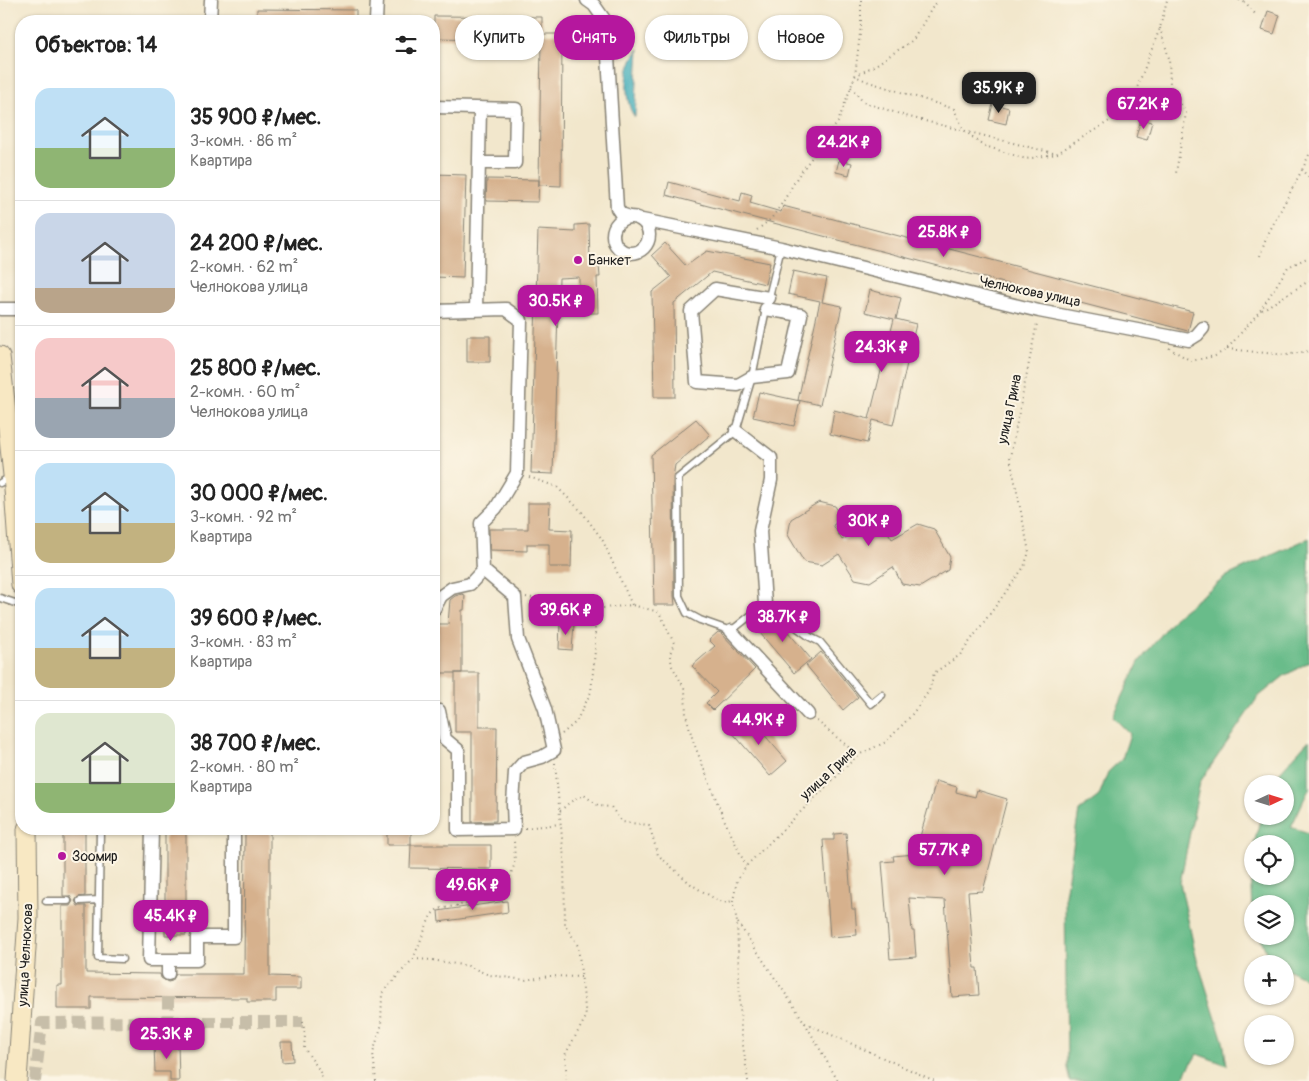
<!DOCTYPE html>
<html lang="ru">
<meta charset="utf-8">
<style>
:root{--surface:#fff;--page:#f2f2f2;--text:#222;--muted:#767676;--line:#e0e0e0;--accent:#b5179e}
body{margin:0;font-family:Pangolin,sans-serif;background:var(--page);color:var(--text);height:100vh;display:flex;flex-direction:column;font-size:19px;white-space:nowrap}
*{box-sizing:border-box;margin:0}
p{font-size:16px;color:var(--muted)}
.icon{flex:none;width:28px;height:28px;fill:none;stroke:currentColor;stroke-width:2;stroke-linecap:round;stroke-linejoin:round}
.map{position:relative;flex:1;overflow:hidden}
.side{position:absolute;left:15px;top:15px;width:425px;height:820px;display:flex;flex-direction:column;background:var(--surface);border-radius:20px;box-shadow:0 1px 4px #0004}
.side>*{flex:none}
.guide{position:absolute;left:455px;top:15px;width:475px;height:45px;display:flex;gap:10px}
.needle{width:32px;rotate:86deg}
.buttons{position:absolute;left:1244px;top:775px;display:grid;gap:10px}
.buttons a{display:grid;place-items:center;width:50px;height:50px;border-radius:50%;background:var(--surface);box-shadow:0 1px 4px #0004;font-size:25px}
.price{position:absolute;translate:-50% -42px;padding:0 11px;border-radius:10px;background:var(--accent);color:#fff;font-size:16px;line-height:32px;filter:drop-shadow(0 1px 2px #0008)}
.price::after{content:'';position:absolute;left:50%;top:30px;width:15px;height:11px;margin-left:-8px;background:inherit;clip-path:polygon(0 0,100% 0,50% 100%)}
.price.active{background:#222;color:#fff}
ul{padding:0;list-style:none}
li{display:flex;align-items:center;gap:15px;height:125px;padding:0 20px}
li+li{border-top:1px solid var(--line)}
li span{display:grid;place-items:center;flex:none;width:140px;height:100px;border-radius:15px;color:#555}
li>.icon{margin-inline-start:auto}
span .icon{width:60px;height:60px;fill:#fffc;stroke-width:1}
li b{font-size:21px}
h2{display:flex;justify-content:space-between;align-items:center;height:60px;padding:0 20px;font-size:21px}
.pill{padding:0 18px;border-radius:22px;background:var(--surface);box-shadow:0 1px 4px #0004;font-size:18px;line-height:45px}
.pill.active{background:var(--accent);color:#fff}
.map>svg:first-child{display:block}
.forest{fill:#69bc8a;stroke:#426c53}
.water{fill:#3babb9;stroke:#2c646a}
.building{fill:#d6b18d}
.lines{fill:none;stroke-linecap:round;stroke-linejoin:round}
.minor-tunnel{stroke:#c7bea9;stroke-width:12;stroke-dasharray:12 6;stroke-linecap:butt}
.service-casing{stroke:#878274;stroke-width:9}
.minor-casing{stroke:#878274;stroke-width:15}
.secondary-casing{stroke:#878274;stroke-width:21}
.path{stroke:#878274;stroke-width:2;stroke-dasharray:1 4;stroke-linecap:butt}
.service{stroke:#fff;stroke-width:6}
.minor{stroke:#fff;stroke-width:12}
.secondary{stroke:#f8e8c3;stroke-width:19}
.poi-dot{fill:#b5179e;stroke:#fcf5e5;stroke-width:2}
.labels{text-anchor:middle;stroke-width:4;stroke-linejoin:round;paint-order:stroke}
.poi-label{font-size:14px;fill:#1c1c1c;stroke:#fcf5e5;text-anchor:start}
.street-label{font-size:14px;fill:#1c1c1c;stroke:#fcf5e5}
</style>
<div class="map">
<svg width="1309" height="1081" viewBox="0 0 1309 1081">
<rect width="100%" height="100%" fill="#fcf5e5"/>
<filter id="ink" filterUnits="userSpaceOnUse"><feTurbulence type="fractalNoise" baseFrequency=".02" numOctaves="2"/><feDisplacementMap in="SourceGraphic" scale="10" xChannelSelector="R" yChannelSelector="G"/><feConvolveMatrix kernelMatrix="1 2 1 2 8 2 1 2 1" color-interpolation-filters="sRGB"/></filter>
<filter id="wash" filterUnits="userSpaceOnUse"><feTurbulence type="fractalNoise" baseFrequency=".0096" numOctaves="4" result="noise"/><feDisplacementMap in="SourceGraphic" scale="20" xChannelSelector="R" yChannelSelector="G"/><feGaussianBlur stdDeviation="1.12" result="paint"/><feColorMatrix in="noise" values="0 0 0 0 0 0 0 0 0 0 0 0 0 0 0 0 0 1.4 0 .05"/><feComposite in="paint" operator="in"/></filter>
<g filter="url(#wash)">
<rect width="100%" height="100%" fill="#f2e7cc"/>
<path class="forest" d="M 1309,538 L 1309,662 L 1284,676 L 1258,697 L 1200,782 L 1180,883 L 1196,956 L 1223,1041 L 1227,1065 L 1197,1054 L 1181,1081 L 1070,1081 L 1067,1068 L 1065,895 L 1079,811 L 1099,796 L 1108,772 L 1122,759 L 1130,734 L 1113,717 L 1139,662 L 1178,614 L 1227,576 Z
M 1309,740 L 1309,789 L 1291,827 L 1309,833 L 1309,980 L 1285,968 L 1285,964 L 1277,964 L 1269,960 L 1260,936 L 1285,936 L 1285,904 L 1252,904 L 1252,914 L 1250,866 L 1252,853 L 1252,876 L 1285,876 L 1285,844 L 1254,844 L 1261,816 L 1285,816 L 1285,784 L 1274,784 L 1280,772 Z"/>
<path class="water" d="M 639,49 L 635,117 C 625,105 625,77 631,63 C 632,58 636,53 639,49 Z"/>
<g id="blocks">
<path class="building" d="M 257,9 L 356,10 L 356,21 L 257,21 Z
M 1268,11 L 1280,15 L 1274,34 L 1262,30 Z
M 434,16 L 542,17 L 542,34 L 562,34 L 561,186 L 539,185 L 541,40 L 434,38 Z
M 993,104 L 1009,108 L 1006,124 L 989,120 Z
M 1141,119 L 1152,122 L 1147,140 L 1136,137 Z
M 839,160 L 852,163 L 849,175 L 836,172 Z
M 434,174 L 466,175 L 463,278 L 434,277 Z
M 487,179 L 539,180 L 538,202 L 486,201 Z
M 669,182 L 740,201 L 742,192 L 752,195 L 750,203 L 781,212 L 783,206 L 1193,312 L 1188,331 L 666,195 Z
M 589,224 L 590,265 L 599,265 L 600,277 L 597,277 L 598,313 L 579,313 L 579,277 L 559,278 L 553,474 L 531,473 L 538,230 L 575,232 L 575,225 Z
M 665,243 L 686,266 L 707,251 L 770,263 L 765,284 L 712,272 L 674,303 L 675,397 L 654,397 L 652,292 L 671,277 L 652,255 Z
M 793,271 L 827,278 L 822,302 L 842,306 L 820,405 L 798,400 L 820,301 L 788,294 Z
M 870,290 L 901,298 L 896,319 L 916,324 L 893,425 L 873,420 L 867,443 L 830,434 L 834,410 L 869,419 L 894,319 L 865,312 Z
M 467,336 L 490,336 L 490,362 L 467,362 Z
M 759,392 L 800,401 L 794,426 L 753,417 Z
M 696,419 L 710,435 L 675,465 L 673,478 L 674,596 L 675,605 L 654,605 L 651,455 Z
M 819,502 L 835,506 L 843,519 L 833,525 L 842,540 L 879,517 L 892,539 L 918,524 L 934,529 L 950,557 L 948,570 L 920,587 L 902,584 L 893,567 L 870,582 L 855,579 L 839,554 L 822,565 L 804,562 L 788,535 L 791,519 Z
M 528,503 L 550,503 L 549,529 L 572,530 L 571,567 L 549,567 L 549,544 L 527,544 L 527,551 L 490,550 L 489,529 L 528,529 Z
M 462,594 L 465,595 L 464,610 L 462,610 L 462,673 L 438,673 L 438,624 L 448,624 L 450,600 L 455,596 Z
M 769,613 L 777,619 L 811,659 L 794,673 L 754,626 Z
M 560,623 L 574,624 L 572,650 L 559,649 Z
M 718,632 L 721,633 L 755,669 L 713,710 L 706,703 L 717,692 L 692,666 L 715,646 L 709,640 Z
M 821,652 L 858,697 L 843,710 L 806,665 Z
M 455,673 L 479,673 L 479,727 L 497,727 L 496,821 L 472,822 L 472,732 L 455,732 Z
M 748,716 L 787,761 L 770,776 L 731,731 Z
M 936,781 L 957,787 L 956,792 L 975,797 L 977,790 L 1007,799 L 983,891 L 968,892 L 974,968 L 977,968 L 979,995 L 952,997 L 945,900 L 909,898 L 912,931 L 914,931 L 916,957 L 890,959 L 882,862 L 894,861 L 893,856 L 915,854 Z
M 63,829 L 85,829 L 85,896 L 78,897 L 75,901 L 78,906 L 86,906 L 86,973 L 160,974 L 161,978 L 168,982 L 172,981 L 176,974 L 244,974 L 245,832 L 270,832 L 270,976 L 301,977 L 301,989 L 276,989 L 276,1002 L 247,1002 L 247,998 L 91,997 L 91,1009 L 57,1009 L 57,985 L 62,985 L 62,906 L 70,906 L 73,901 L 70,896 L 63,896 Z
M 172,829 L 186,829 L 186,935 L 165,935 L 165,833 L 172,833 Z
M 387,829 L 411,829 L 411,845 L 387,845 Z
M 846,833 L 852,909 L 855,909 L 857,935 L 830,937 L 823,840 L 834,840 L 834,834 Z
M 411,845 L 491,845 L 491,869 L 410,868 Z
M 507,901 L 508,912 L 439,922 L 438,911 Z
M 281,1042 L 292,1042 L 293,1061 L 282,1062 Z
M 178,1044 L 179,1081 L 170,1081 L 170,1072 L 155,1072 L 154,1045 Z"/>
</g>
</g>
<g filter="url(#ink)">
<use href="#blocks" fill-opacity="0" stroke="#878274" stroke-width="1"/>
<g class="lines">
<path class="minor-tunnel" d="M 168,1022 L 303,1022
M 35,1081 L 42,1023 L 168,1022 L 168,997"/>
<g class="service-casing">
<path id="service" d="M 781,248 L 766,309 L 752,377 L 736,431 L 678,478 L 679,596 L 687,613 L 700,620 L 731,631 L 765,604 L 810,637 L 820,642 L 871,704 L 882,695
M 0,483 L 10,477
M 0,598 L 21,605
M 100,829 L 98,958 L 122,959
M 46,901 L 68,901
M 80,901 L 99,900"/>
</g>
<g class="minor-casing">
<path id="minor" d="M 587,0 L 594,5 L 606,22 L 617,208 L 621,214 L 630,217
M 210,21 L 211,0
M 376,21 L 377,0
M 434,107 L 516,109 L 515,163 L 479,163
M613 235a18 18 0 1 1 36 0a18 18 0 1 1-36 0Z
M 642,220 L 781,248 L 1039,311 L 1189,340 L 1197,335 L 1203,328
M 0,309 L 21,309
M 766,309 L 801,315 L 788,373 L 752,377 L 738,385 L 697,382 L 691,311 L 715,289 L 769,298
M 476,310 L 480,108
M 434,311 L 506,309 L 521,320 L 517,473 L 496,508 L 481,523 L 483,570 L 515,597 L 518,639 L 545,709 L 554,750 L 542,757 L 524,762 L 515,772 L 513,804 L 514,829 L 458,830 L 458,750 L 445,739 L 439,711 L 434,711
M 736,431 L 771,458 L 771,480 L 760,531 L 765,604
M 434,609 L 441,596 L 452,588 L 470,584 L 483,570
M 731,631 L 808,714
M 152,829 L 149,960 L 168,960
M 168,974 L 168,960 L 197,960 L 197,937 L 234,937 L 234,829"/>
</g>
<g class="secondary-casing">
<path id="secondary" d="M 0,356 L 13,475 L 21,585
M 17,1081 L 28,918 L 27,829"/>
</g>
<path class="path" d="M 861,0 L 861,25 L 855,76 L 869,82 L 954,109 L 964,130 L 982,145 L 1026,159 L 1056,154 L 1111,120 L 1127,114 L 1160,28 L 1167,0
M 1239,0 L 1246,3 L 1256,15
M 1160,28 L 1169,58 L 1170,85 L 1186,113 L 1176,173
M 851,87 L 863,102 L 909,117 L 1053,153
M 1309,155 L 1302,170 L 1309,178
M 757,230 L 771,219 L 783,202 L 798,176 L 838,122 L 855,76 L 874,66 L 913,40 L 937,0
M 1260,256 L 1267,236 L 1302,170
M 1262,310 L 1309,281
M 1169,348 L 1191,361 L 1215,356 L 1227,349 L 1260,311 L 1288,267 L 1309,257
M 1227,349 L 1286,355 L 1309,351
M 529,477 L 557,487 L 582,512 L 602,539 L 632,605
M 526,597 L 533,598 L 544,606 L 595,609 L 632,605 L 659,612 L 674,643 L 670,654 L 672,666 L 685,689 L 686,715 L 693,741 L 723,817 L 746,866
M 817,721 L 858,755
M 562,734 L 576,722 L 591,692 L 595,651 L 595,609
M 555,763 L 564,859 L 565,924 L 578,946 L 586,1017 L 565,1055 L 567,1081
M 560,811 L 570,802 L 584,795 L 599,806 L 611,807 L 622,822 L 649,825 L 658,855 L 692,885 L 722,903 L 733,901
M 525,828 L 560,824
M 457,906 L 463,893 L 468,891 L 496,893
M 738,923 L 805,1023 L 838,1081
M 413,959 L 432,960 L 468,966 L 489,975 L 525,980 L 549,976 L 582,977
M 303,1022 L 305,1035 L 304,1048 L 320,1071 L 322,1081
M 805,1023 L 935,1081
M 376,1081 L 373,1053 L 381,1027 L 382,993 L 413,959 L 431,915 L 438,909 L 472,903 L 497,893 L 507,885 L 515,863 L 514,840
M 748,1081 L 741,1031 L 737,922 L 733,901 L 737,881 L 746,866 L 858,755 L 886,742 L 910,717 L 929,691 L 934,673 L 960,655 L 1024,567 L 1029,552 L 1010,457 L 1037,323"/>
<use href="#service" class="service"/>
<use href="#minor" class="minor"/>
<use href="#secondary" class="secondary"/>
</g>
</g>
<g class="poi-dot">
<circle cx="578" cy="260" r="5"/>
<circle cx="62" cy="856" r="5"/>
</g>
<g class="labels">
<g class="poi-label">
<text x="588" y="265">Банкет</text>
<text x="72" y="861">Зоомир</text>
</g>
<g class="street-label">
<text transform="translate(1030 291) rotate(12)" y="5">Челнокова улица</text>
<text transform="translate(1009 409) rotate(-78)" y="5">улица Грина</text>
<text transform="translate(828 773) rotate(-43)" y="5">улица Грина</text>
<text transform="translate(25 955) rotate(-87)" y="5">улица Челнокова</text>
</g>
</g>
</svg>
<div class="buttons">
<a><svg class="needle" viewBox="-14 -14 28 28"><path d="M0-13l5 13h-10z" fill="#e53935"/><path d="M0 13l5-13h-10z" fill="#767676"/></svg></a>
<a><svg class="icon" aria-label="locate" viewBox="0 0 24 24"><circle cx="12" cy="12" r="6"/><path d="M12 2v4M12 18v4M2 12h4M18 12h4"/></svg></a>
<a><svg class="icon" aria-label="layers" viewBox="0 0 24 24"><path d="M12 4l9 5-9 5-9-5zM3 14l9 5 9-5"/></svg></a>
<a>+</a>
<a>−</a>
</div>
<b class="price active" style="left:999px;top:114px">35.9K ₽</b>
<b class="price" style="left:1144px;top:130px">67.2K ₽</b>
<b class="price" style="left:844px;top:168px">24.2K ₽</b>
<b class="price" style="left:944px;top:258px">25.8K ₽</b>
<b class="price" style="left:556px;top:327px">30.5K ₽</b>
<b class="price" style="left:882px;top:373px">24.3K ₽</b>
<b class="price" style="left:869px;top:547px">30K ₽</b>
<b class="price" style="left:566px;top:636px">39.6K ₽</b>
<b class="price" style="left:783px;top:643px">38.7K ₽</b>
<b class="price" style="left:759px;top:746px">44.9K ₽</b>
<b class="price" style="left:945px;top:876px">57.7K ₽</b>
<b class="price" style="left:473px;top:911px">49.6K ₽</b>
<b class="price" style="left:171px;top:942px">45.4K ₽</b>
<b class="price" style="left:167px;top:1060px">25.3K ₽</b>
<div class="guide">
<a class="pill">Купить</a>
<a class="pill active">Снять</a>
<a class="pill">Фильтры</a>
<a class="pill">Новое</a>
</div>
<section class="side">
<h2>Объектов: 14<svg class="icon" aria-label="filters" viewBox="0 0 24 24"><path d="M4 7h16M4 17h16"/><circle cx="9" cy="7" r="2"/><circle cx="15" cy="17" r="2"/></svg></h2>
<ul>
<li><span style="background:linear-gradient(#bfe0f5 60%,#8fb573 0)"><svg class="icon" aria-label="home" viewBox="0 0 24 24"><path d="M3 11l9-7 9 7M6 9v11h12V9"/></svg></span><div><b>35 900 ₽/мес.</b><p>3-комн. · 86 m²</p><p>Квартира</p></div></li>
<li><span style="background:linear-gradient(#c9d6e8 75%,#b9a48a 0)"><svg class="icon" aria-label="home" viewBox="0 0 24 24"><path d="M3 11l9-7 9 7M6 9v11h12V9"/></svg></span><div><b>24 200 ₽/мес.</b><p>2-комн. · 62 m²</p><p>Челнокова улица</p></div></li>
<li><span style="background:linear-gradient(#f6c9c9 60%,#9aa5b1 0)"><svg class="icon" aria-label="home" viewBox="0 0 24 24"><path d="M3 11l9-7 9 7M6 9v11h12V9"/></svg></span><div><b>25 800 ₽/мес.</b><p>2-комн. · 60 m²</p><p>Челнокова улица</p></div></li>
<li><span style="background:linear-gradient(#bfe0f5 60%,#c2b280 0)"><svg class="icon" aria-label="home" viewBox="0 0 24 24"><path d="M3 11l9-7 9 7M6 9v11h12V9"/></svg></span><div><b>30 000 ₽/мес.</b><p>3-комн. · 92 m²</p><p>Квартира</p></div></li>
<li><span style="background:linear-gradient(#bfe0f5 60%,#c2b280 0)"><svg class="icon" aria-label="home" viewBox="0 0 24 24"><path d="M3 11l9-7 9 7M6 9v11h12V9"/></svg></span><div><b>39 600 ₽/мес.</b><p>3-комн. · 83 m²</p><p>Квартира</p></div></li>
<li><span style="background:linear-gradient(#dfe7d0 70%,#8fb573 0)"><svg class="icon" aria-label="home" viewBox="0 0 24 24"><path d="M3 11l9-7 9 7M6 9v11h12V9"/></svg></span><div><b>38 700 ₽/мес.</b><p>2-комн. · 80 m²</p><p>Квартира</p></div></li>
</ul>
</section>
</div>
